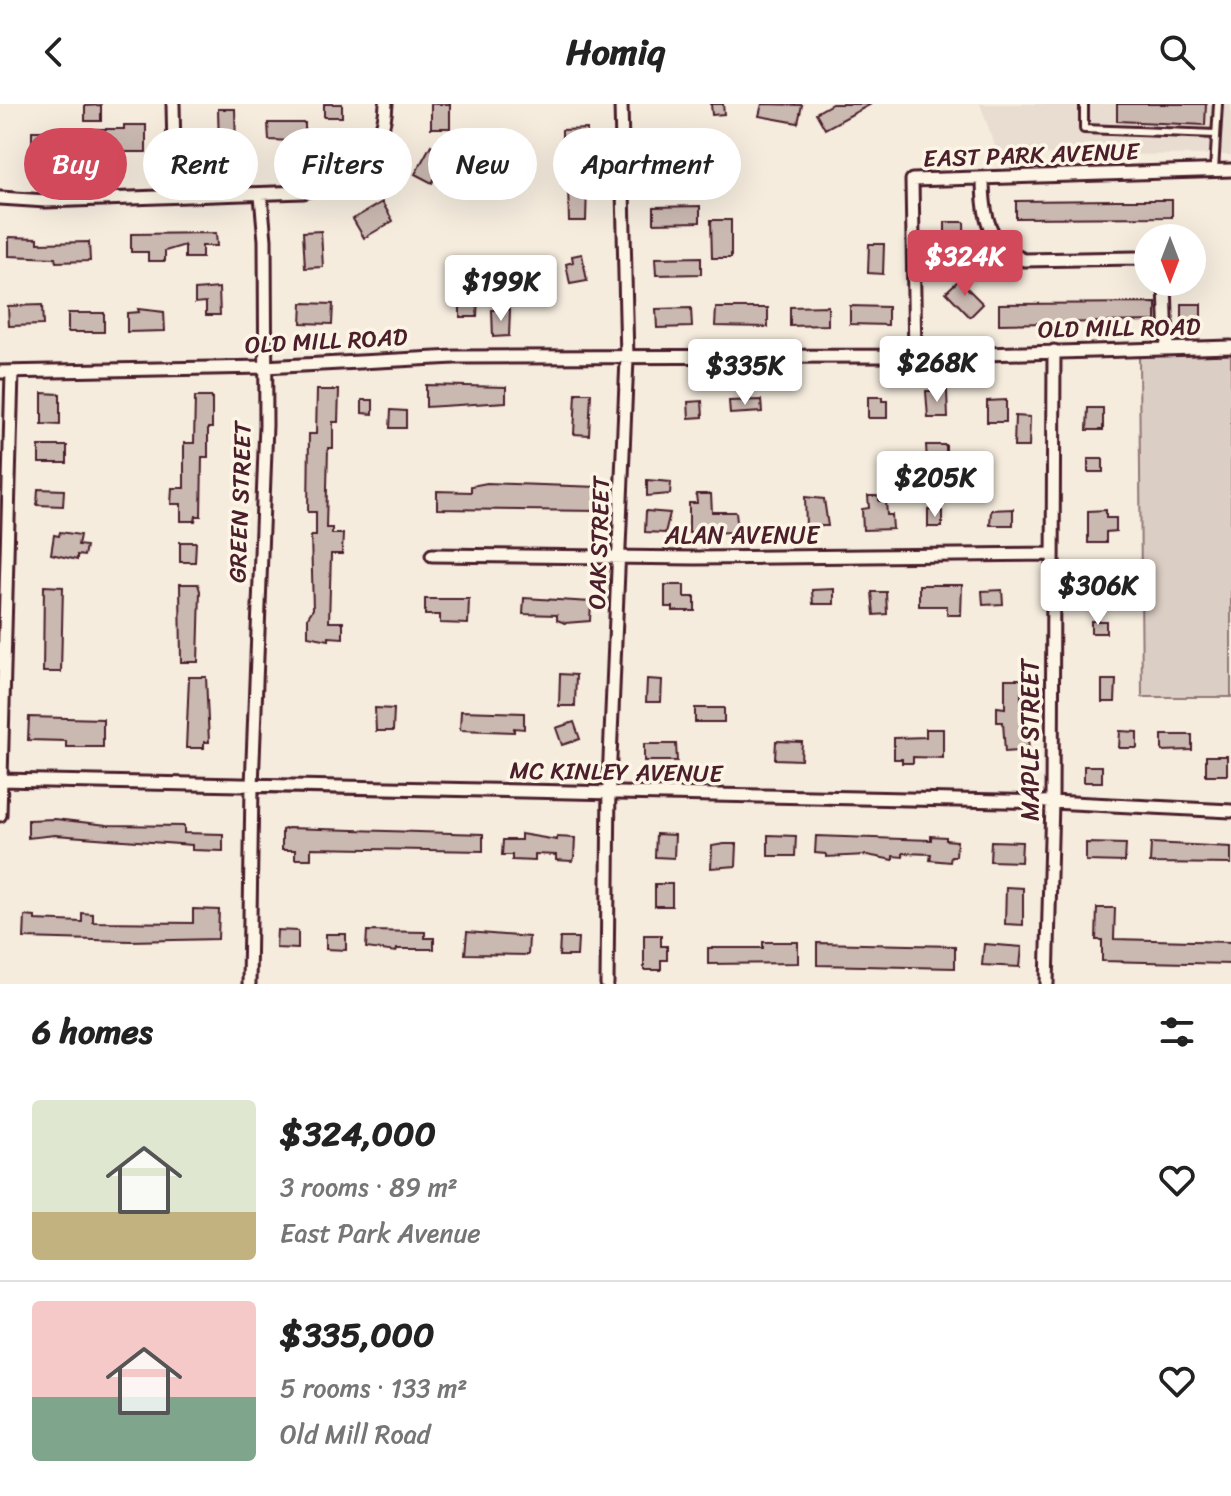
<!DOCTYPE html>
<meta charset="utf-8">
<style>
:root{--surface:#fff;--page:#f2f2f2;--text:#222;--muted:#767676;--line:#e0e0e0;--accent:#d1495b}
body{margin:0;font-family:Sriracha,sans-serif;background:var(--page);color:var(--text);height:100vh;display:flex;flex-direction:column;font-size:30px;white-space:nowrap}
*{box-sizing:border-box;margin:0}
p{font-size:26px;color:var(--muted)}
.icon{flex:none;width:44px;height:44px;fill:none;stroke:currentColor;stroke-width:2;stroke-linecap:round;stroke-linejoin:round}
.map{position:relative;height:880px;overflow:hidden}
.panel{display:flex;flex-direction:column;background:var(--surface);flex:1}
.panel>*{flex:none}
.banner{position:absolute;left:24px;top:24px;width:800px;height:72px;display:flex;gap:16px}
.needle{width:52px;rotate:180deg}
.controls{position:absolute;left:1134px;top:120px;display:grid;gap:16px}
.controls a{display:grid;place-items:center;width:72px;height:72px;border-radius:50%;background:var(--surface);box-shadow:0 8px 32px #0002;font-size:40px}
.price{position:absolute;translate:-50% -68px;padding:0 18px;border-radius:8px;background:#fff;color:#222;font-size:26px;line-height:52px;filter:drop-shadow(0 2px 4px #0008)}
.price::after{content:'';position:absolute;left:50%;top:48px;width:24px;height:18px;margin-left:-12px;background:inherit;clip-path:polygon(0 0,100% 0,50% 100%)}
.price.on{background:var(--accent);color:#fff}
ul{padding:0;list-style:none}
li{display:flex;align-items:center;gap:24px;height:200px;padding:0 32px}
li+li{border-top:2px solid var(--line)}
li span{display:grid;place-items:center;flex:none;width:224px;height:160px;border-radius:8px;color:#555}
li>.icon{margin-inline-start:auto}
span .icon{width:96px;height:96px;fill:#fffc;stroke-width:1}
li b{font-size:34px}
h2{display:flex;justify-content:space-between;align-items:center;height:96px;padding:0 32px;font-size:34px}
.pill{padding:0 28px;border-radius:36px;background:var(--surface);box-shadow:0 8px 32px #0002;font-size:28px;line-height:72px}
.pill.on{background:var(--accent);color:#fff}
header{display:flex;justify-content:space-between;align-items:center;height:104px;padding:0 32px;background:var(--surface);font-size:36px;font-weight:700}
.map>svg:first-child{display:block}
.built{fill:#e8ddd0}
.green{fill:#dbcec4;stroke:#927678;stroke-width:2}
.building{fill:#cab9b1;stroke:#4a1f2b;stroke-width:2}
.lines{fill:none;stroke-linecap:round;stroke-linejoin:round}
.lane-casing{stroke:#4a1f2b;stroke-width:12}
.street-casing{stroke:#4a1f2b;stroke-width:17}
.lane{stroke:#fcf5e5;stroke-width:6}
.street{stroke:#fcf5e5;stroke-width:11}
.labels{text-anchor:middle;stroke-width:7;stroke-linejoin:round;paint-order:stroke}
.street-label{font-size:24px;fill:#4a1f2b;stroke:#fcf5e5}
</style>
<header><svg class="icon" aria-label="back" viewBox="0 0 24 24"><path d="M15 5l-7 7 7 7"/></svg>Homiq<svg class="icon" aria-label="search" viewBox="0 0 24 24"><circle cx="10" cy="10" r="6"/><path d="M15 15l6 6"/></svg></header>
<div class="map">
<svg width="1231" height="880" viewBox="0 0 1231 880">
<rect width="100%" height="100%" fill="#f5ecde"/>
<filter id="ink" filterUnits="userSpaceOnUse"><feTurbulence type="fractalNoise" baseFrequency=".0125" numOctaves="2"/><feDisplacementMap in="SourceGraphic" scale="16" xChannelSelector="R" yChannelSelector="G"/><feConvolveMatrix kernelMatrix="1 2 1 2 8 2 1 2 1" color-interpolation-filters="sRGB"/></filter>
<g filter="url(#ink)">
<path class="built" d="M 980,0 L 1231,0 L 1231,51 L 998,50 Z"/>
<path class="green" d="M 1231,250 L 1231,593 L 1142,593 L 1139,252 Z"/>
<path class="building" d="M 324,0 L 342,0 L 342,13 L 324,13 Z
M 431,0 L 450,0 L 450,24 L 431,24 Z
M 711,0 L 723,0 L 724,10 L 712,11 Z
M 762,0 L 802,1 L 798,19 L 759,12 Z
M 832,0 L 871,0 L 825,25 L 816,9 Z
M 1117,0 L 1206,0 L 1205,21 L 1117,17 Z
M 101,1 L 101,17 L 85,17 L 85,2 Z
M 218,5 L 235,5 L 236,42 L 219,42 Z
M 268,19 L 305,19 L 305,34 L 294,34 L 294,37 L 269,36 Z
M 124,21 L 146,21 L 146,48 L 98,48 L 98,25 L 124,25 Z
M 587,25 L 587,53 L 562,53 L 562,26 Z
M 32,27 L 67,27 L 67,44 L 37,46 L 32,43 Z
M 431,41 L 456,56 L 447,73 L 438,68 L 432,79 L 415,70 Z
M 655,44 L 679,44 L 679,52 L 683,52 L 680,76 L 656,76 Z
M 587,81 L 586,117 L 569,117 L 568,82 Z
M 1117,96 L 1172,96 L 1172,113 L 1016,114 L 1016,97 Z
M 382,98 L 393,117 L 364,134 L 353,115 Z
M 700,102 L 700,118 L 654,119 L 654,103 Z
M 711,116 L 731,116 L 731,154 L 712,154 Z
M 945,118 L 964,118 L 965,156 L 945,156 Z
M 321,127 L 323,163 L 305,164 L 303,128 Z
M 216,129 L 217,142 L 202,142 L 202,154 L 185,154 L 185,141 L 165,147 L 165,157 L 148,157 L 148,148 L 131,148 L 131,130 Z
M 9,133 L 38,134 L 38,139 L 89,138 L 90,157 L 56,158 L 55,154 L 9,152 Z
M 869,140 L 884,140 L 883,170 L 868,169 Z
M 582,150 L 587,177 L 570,180 L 566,160 L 573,158 L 572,152 Z
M 701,153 L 701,170 L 656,171 L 655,154 Z
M 531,158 L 537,186 L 522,189 L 519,159 Z
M 959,176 L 983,200 L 970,213 L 946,188 Z
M 219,184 L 220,211 L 206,211 L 206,198 L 195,199 L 195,186 Z
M 460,191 L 478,191 L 477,213 L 460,213 Z
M 302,199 L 333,200 L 332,220 L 301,219 Z
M 1156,199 L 1156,217 L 999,220 L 999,200 Z
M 1182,200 L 1201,200 L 1201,218 L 1182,218 Z
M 42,201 L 43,221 L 9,222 L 8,202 Z
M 828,202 L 828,221 L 790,222 L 790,203 Z
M 850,202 L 888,203 L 888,221 L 850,220 Z
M 691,204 L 692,223 L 657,224 L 656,205 Z
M 716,204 L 768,204 L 768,223 L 715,222 Z
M 138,205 L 164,208 L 165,227 L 127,228 L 127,209 L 139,208 Z
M 510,205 L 509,232 L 493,233 L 492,206 Z
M 68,209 L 104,209 L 104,228 L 68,228 Z
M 426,281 L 506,283 L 506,298 L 426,303 Z
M 317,286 L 339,286 L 338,318 L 333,318 L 333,344 L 328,344 L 326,424 L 332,424 L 332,430 L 343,430 L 342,450 L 331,450 L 329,518 L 343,518 L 343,534 L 329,533 L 329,536 L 308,532 L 308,513 L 313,505 L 311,432 L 316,432 L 316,408 L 308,408 L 309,330 L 316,330 Z
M 926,287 L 947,287 L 948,314 L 928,314 Z
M 42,289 L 60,290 L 60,321 L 42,320 Z
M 576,289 L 591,289 L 589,331 L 574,330 Z
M 195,293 L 212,293 L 212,324 L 208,324 L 208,353 L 202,353 L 201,412 L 196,412 L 195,417 L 181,417 L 181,400 L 171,400 L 172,384 L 184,384 L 184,339 L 194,339 Z
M 868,293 L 882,293 L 882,297 L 887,297 L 887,314 L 868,314 Z
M 362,296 L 373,296 L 373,310 L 362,309 Z
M 761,296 L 762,308 L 730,310 L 729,297 Z
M 1006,296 L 1006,318 L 987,318 L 987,297 Z
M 702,297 L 703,313 L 689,314 L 688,298 Z
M 1088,304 L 1103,304 L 1103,326 L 1087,326 Z
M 391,306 L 406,307 L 406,324 L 390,324 Z
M 1015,312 L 1030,313 L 1029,343 L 1014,343 Z
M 926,341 L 946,341 L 946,357 L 927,358 Z
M 39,342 L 67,342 L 67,359 L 39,359 Z
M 1088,355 L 1103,355 L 1103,368 L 1088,368 Z
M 647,376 L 671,378 L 670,390 L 647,392 Z
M 487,379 L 599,383 L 598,407 L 437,405 L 437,387 L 471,388 L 471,382 Z
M 38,385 L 64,386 L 63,402 L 37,401 Z
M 696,390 L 711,390 L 712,408 L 736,408 L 738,428 L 689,429 L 689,399 L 697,399 Z
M 868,392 L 879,392 L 879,397 L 886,397 L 887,411 L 892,411 L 893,425 L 863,426 L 862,405 L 869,404 Z
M 805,393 L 824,395 L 828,422 L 806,422 Z
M 1013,405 L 1013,421 L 990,421 L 991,406 Z
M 928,406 L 942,407 L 942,423 L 928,423 Z
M 1106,406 L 1106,414 L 1116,414 L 1116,427 L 1106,428 L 1106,439 L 1088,439 L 1088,407 Z
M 646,407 L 670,409 L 665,429 L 645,428 Z
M 60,428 L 80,431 L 78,441 L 86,442 L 84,452 L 77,451 L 77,456 L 51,450 L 54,431 L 59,432 Z
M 180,438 L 196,438 L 195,458 L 180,458 Z
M 1090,471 L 1107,471 L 1107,486 L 1090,486 Z
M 180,480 L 198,480 L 200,487 L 198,558 L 181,558 Z
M 665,481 L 684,481 L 684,493 L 695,493 L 695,507 L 673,507 L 673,503 L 665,503 Z
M 919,481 L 962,481 L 961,511 L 947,511 L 947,502 L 919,502 Z
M 44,482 L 63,483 L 61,568 L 43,568 Z
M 834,485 L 834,500 L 813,500 L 812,486 Z
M 1002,486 L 1003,500 L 983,501 L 982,487 Z
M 872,488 L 886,488 L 887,510 L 874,511 Z
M 524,494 L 591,498 L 590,517 L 565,519 L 557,516 L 557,511 L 523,510 Z
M 425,495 L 469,495 L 468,520 L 440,519 L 440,511 L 425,511 Z
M 1091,517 L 1106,517 L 1106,529 L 1091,529 Z
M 560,570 L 576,571 L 575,602 L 559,602 Z
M 189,573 L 206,573 L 209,638 L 204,638 L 204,644 L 186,644 Z
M 647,575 L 662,576 L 661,598 L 646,598 Z
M 1005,575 L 1021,575 L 1021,635 L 1028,635 L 1029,646 L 1005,648 L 1003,618 L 997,618 L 997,603 L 1005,604 Z
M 1102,576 L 1116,576 L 1115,598 L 1102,598 Z
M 375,604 L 394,605 L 393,627 L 376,627 Z
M 695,604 L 724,604 L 724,618 L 695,618 Z
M 461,607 L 524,609 L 524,625 L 514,624 L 514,628 L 460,626 Z
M 29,613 L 103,615 L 103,643 L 66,643 L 66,637 L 28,636 Z
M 574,618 L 580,635 L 562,641 L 556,624 Z
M 926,625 L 943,625 L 943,654 L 913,653 L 913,659 L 902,659 L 902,655 L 894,655 L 894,634 L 926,633 Z
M 1120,627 L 1137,628 L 1137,644 L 1119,644 Z
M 1162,631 L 1192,631 L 1192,646 L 1162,647 Z
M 776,637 L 802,638 L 801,656 L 775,655 Z
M 644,640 L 676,640 L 677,657 L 644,657 Z
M 1206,652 L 1227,652 L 1227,671 L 1206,671 Z
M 1084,662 L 1102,662 L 1102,678 L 1084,678 Z
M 55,715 L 107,721 L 184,722 L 184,729 L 223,730 L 223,747 L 192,746 L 192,741 L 55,731 L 28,734 L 28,716 Z
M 288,724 L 483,730 L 483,747 L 311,744 L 311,755 L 295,755 L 295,746 L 282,746 L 282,726 Z
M 521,730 L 557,736 L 557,733 L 575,734 L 574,754 L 572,757 L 556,756 L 556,751 L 535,750 L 535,757 L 512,756 L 512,751 L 502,751 L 503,736 L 521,736 Z
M 656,730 L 675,731 L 674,754 L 655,753 Z
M 768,731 L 796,732 L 795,752 L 768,752 Z
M 816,732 L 931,736 L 931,732 L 946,733 L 946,736 L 957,737 L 956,752 L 951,752 L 950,758 L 930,756 L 931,750 L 903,749 L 903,753 L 893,752 L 893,756 L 867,751 L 826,753 L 826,750 L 815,749 Z
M 991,737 L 1022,738 L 1021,758 L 990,757 Z
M 1086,739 L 1126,740 L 1125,758 L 1086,757 Z
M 1151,739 L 1231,743 L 1231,760 L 1150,759 Z
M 724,740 L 737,740 L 736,762 L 711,764 L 712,742 Z
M 655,780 L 672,780 L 672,802 L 655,802 Z
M 1006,783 L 1023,784 L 1023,821 L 1005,820 Z
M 1097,804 L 1115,804 L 1114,835 L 1231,838 L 1231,860 L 1102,857 L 1102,836 L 1096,836 Z
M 193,805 L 219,806 L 218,835 L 130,837 L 24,834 L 25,812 L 35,813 L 35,816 L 82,818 L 82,809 L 93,810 L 93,818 L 193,819 Z
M 277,826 L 298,827 L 298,845 L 276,844 Z
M 367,827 L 425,828 L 425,834 L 434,834 L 434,845 L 397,845 L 396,848 L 366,844 Z
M 467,828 L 529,833 L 528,851 L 465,850 Z
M 326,830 L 346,830 L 346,846 L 326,845 Z
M 644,831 L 661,831 L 661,842 L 667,842 L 667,856 L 661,856 L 661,866 L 644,866 Z
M 560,834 L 578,834 L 577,852 L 559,852 Z
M 763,838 L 798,838 L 798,859 L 708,860 L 708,844 L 763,844 Z
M 817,839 L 955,842 L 955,864 L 817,861 Z
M 984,840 L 1022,843 L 1020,863 L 982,861 Z"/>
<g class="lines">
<g class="lane-casing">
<path id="lane" d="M 1084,0 L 1084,25 L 1216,30
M 1214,67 L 1218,0"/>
</g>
<g class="street-casing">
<path id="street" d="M 173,0 L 175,92
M 983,74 C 983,110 987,140 1024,156 L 1136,154 L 1148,159
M 0,94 L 46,97 L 304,88 C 348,74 384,51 386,0
M 1165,178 L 1167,244
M 915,252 L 912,76 L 1231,66
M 0,268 L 264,263 L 455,253 L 915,252 L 1231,243
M 432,451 L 695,454 L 1052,450
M 0,676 L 1052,698 L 1231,707
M 0,711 L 12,268
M 249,880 L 252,682 L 266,321 L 265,136 L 261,92
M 607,880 L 609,678 L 627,255 L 621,0
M 1047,880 L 1052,698 L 1054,247"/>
</g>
<use href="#lane" class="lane"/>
<use href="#street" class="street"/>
</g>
</g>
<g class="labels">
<g class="street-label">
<text transform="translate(1031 51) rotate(-2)" y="8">EAST PARK AVENUE</text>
<text transform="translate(1119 224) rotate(-1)" y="8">OLD MILL ROAD</text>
<text transform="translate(326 237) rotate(-3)" y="8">OLD MILL ROAD</text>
<text transform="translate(240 398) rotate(-88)" y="8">GREEN STREET</text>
<text x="742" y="439">ALAN AVENUE</text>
<text transform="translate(599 439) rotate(-88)" y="8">OAK STREET</text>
<text transform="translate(1030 636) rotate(-90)" y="8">MAPLE STREET</text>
<text transform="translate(616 668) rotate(1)" y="8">MC KINLEY AVENUE</text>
</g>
</g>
</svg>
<div class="controls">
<a><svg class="needle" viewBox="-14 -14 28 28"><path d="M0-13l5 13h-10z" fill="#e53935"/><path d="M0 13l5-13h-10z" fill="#767676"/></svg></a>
</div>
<b class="price on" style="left:965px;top:194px">$324K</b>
<b class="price" style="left:501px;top:219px">$199K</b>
<b class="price" style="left:937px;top:300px">$268K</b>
<b class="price" style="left:745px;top:303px">$335K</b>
<b class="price" style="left:935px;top:415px">$205K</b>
<b class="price" style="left:1098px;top:523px">$306K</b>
<div class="banner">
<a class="pill on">Buy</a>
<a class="pill">Rent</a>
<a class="pill">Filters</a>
<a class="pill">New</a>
<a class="pill">Apartment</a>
</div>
</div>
<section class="panel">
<h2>6 homes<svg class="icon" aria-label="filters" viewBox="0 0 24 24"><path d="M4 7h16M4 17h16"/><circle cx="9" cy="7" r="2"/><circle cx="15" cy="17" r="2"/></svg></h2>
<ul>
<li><span style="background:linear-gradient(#dfe7d0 70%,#c2b280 0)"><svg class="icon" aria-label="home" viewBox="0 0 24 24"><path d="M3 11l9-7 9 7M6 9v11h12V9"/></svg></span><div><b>$324,000</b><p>3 rooms · 89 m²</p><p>East Park Avenue</p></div><svg class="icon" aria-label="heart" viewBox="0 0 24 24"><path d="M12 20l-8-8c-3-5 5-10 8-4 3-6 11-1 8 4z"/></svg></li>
<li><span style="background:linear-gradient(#f6c9c9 60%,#7fa58c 0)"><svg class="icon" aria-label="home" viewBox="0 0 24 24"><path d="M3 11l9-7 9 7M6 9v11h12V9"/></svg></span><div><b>$335,000</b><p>5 rooms · 133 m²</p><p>Old Mill Road</p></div><svg class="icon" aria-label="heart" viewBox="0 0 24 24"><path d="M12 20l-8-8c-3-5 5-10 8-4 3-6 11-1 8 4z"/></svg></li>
</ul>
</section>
